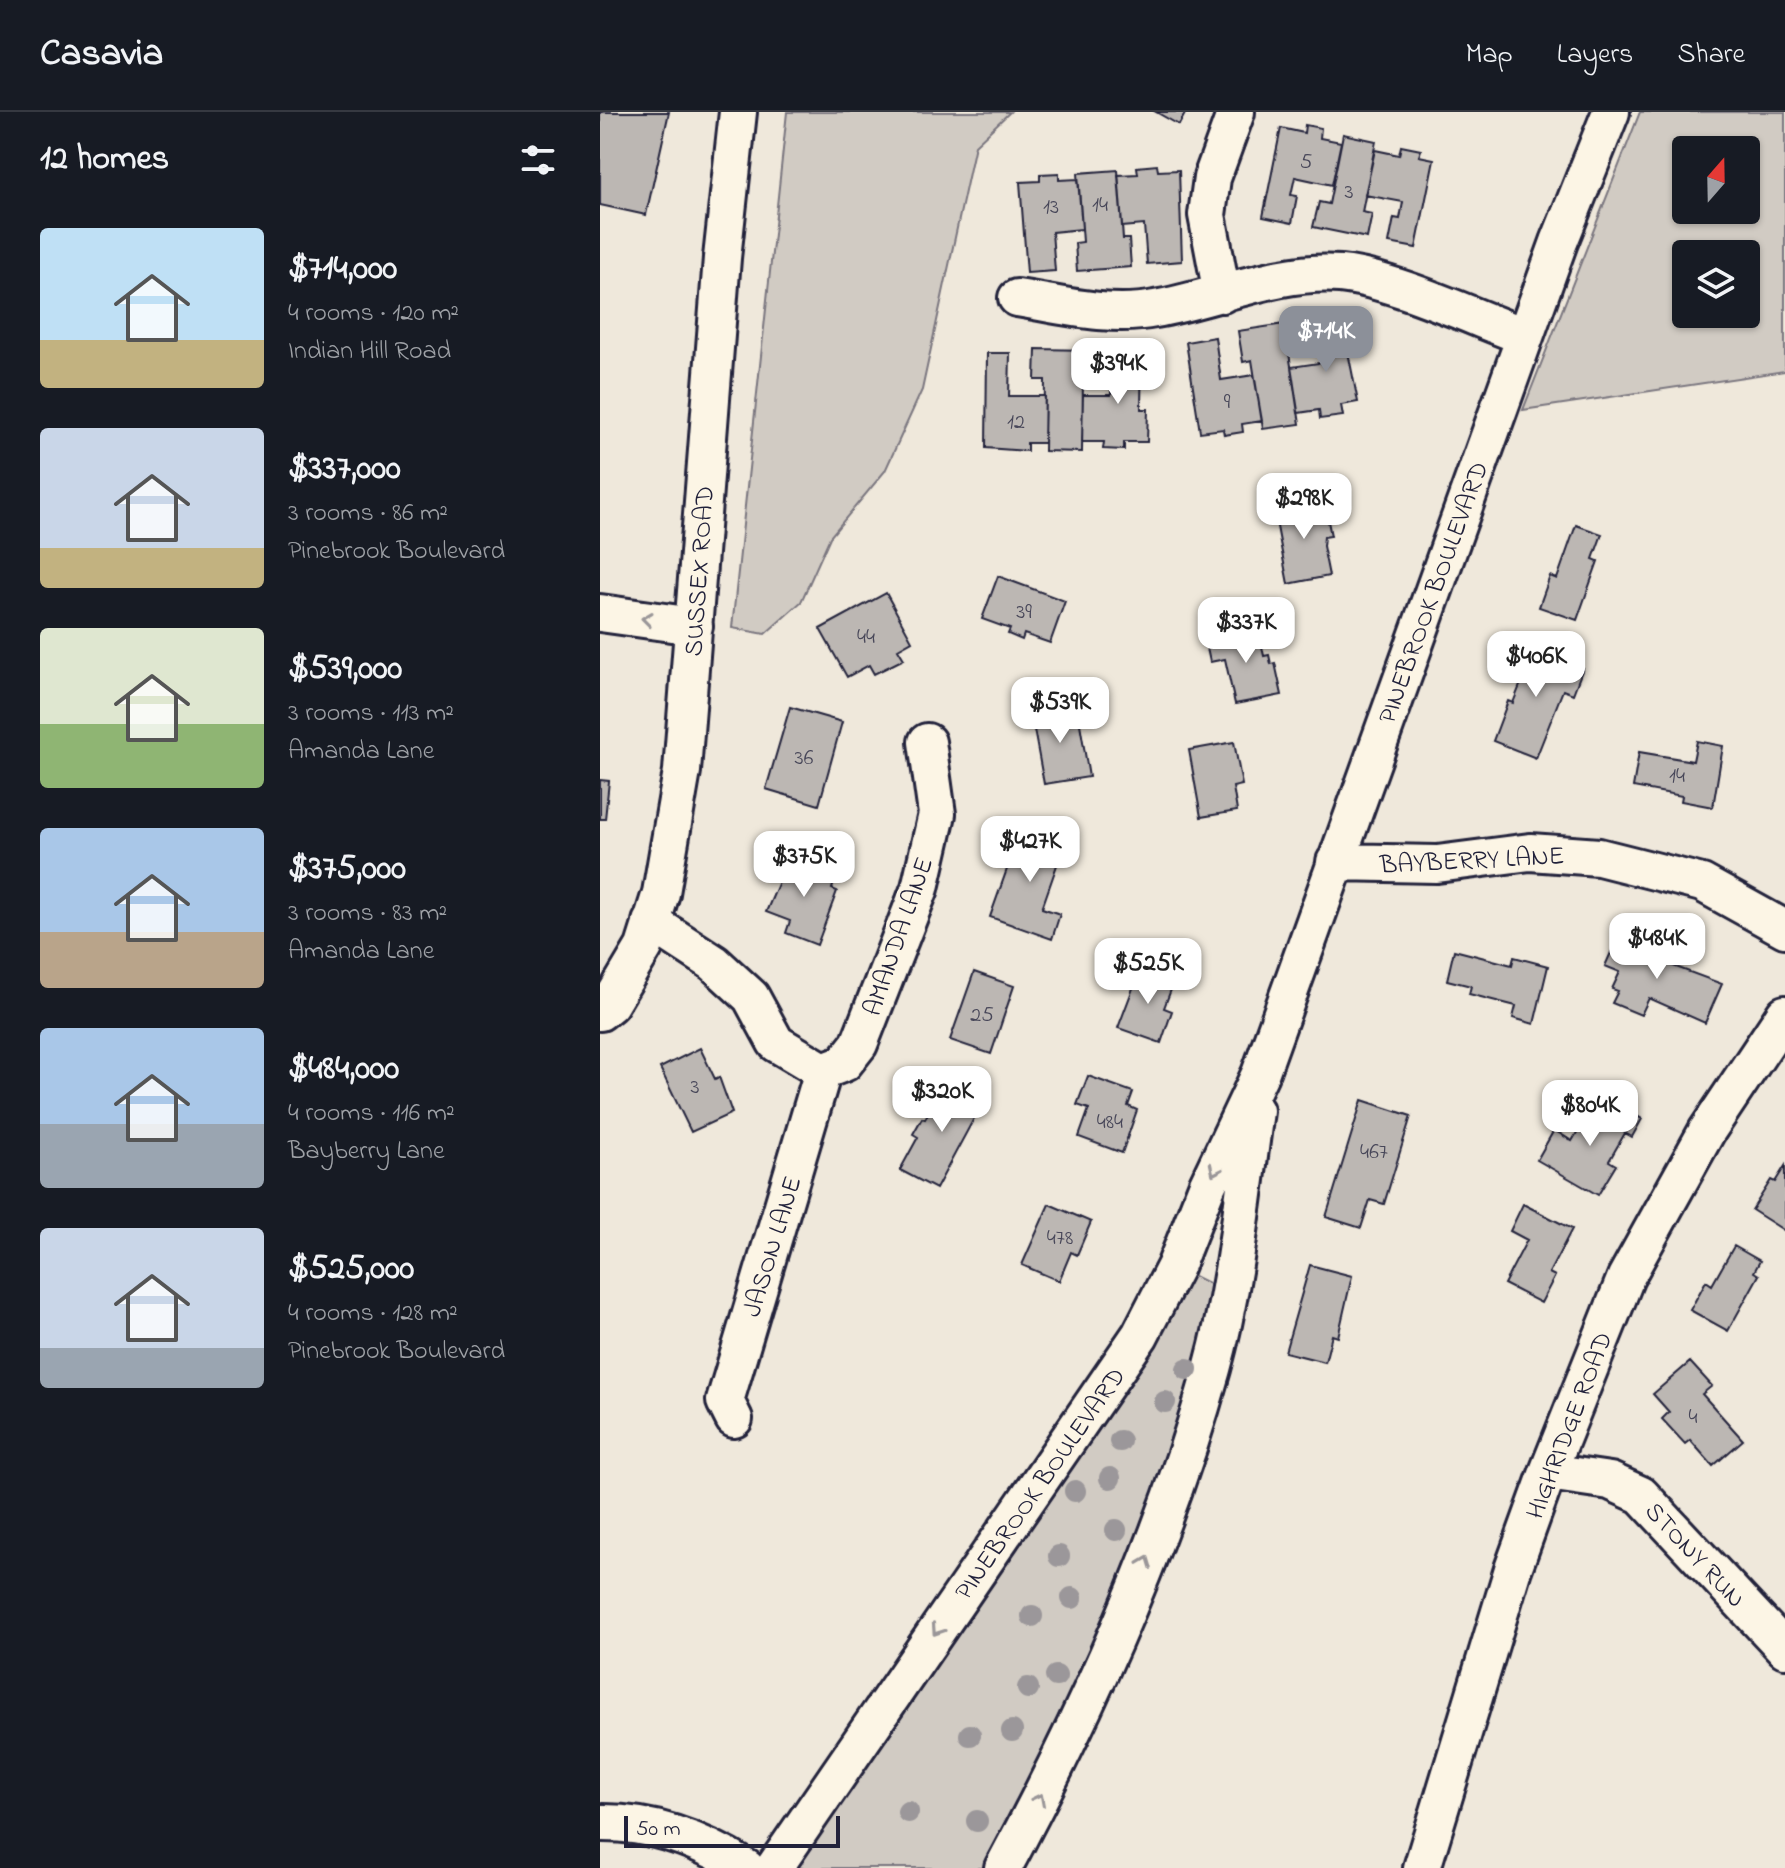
<!DOCTYPE html>
<meta charset="utf-8">
<style>
:root{--surface:#171b24;--page:#20242c;--text:#f1f3f6;--muted:#9ea1a6;--line:#363941;--accent:#8c9099}
body{margin:0;font-family:"Indie Flower",sans-serif;background:var(--page);color:var(--text);height:100vh;display:flex;flex-direction:column;font-size:30px;white-space:nowrap}
*{box-sizing:border-box;margin:0}
p{font-size:26px;color:var(--muted)}
.icon{flex:none;width:44px;height:44px;fill:none;stroke:currentColor;stroke-width:2;stroke-linecap:round;stroke-linejoin:round}
.map{position:relative;flex:1;overflow:hidden}
.sheet{display:flex;flex-direction:column;background:var(--surface);width:600px}
.sheet>*{flex:none}
.needle{width:52px;rotate:20deg}
.tools{position:absolute;left:1072px;top:24px;display:grid;gap:16px}
.tools a{display:grid;place-items:center;width:88px;height:88px;border-radius:8px;background:var(--surface);box-shadow:0 2px 6px #0004;font-size:40px}
.scale{position:absolute;left:24px;bottom:20px;width:216px;box-sizing:border-box;padding-left:8px;border:4px solid #22223b;border-top:0;font-size:22px;line-height:28px;white-space:nowrap;color:#22223b;-webkit-text-stroke:6px #fcf5e5;paint-order:stroke}
.price{position:absolute;translate:-50% -68px;padding:0 18px;border-radius:16px;background:#fff;color:#222;font-size:26px;line-height:52px;filter:drop-shadow(0 2px 4px #0008)}
.price::after{content:'';position:absolute;left:50%;top:48px;width:24px;height:18px;margin-left:-12px;background:inherit;clip-path:polygon(0 0,100% 0,50% 100%)}
.price.selected{background:var(--accent);color:#fff}
ul{padding:0;list-style:none}
li{display:flex;align-items:center;gap:24px;height:200px;padding:0 40px}
li span{display:grid;place-items:center;flex:none;width:224px;height:160px;border-radius:8px;color:#555}
li>.icon{margin-inline-start:auto}
span .icon{width:96px;height:96px;fill:#fffc;stroke-width:1}
li b{font-size:34px}
h2{display:flex;justify-content:space-between;align-items:center;height:96px;padding:0 40px;font-size:34px}
header{display:flex;align-items:center;gap:48px;box-sizing:border-box;height:112px;padding:0 40px;background:var(--surface);border-bottom:2px solid var(--line)}
header strong{font-size:38px}
nav{display:flex;gap:44px;margin-inline-start:auto;font-size:28px}
main{display:flex;flex:1;min-height:0}
.map>svg:first-child{display:block}
.green{fill:#d1cbc3;stroke:#7a767f;stroke-width:2;fill-rule:evenodd}
.building{fill:#bcb7b3;stroke:#22223b;stroke-width:2}
.lines{fill:none;stroke-linecap:round;stroke-linejoin:round}
.minor-casing{stroke:#22223b;stroke-width:42}
.minor{stroke:#fcf5e5;stroke-width:36}
.tree{fill:#9b979a}
.oneway{stroke:#9a9698}
.labels{text-anchor:middle;stroke-width:7;stroke-linejoin:round;paint-order:stroke}
.number-label{font-size:22px;fill:#484759}
.street-label{font-size:26px;fill:#22223b;stroke:#fcf5e5}
</style>
<header>
<strong>Casavia</strong>
<nav><a>Map</a><a>Layers</a><a>Share</a></nav>
</header>
<main>
<section class="sheet">
<h2>12 homes<svg class="icon" aria-label="filters" viewBox="0 0 24 24"><path d="M4 7h16M4 17h16"/><circle cx="9" cy="7" r="2"/><circle cx="15" cy="17" r="2"/></svg></h2>
<ul>
<li><span style="background:linear-gradient(#bfe0f5 70%,#c2b280 0)"><svg class="icon" aria-label="home" viewBox="0 0 24 24"><path d="M3 11l9-7 9 7M6 9v11h12V9"/></svg></span><div><b>$714,000</b><p>4 rooms · 120 m²</p><p>Indian Hill Road</p></div></li>
<li><span style="background:linear-gradient(#c9d6e8 75%,#c2b280 0)"><svg class="icon" aria-label="home" viewBox="0 0 24 24"><path d="M3 11l9-7 9 7M6 9v11h12V9"/></svg></span><div><b>$337,000</b><p>3 rooms · 86 m²</p><p>Pinebrook Boulevard</p></div></li>
<li><span style="background:linear-gradient(#dfe7d0 60%,#8fb573 0)"><svg class="icon" aria-label="home" viewBox="0 0 24 24"><path d="M3 11l9-7 9 7M6 9v11h12V9"/></svg></span><div><b>$539,000</b><p>3 rooms · 113 m²</p><p>Amanda Lane</p></div></li>
<li><span style="background:linear-gradient(#a9c7e8 65%,#b9a48a 0)"><svg class="icon" aria-label="home" viewBox="0 0 24 24"><path d="M3 11l9-7 9 7M6 9v11h12V9"/></svg></span><div><b>$375,000</b><p>3 rooms · 83 m²</p><p>Amanda Lane</p></div></li>
<li><span style="background:linear-gradient(#a9c7e8 60%,#9aa5b1 0)"><svg class="icon" aria-label="home" viewBox="0 0 24 24"><path d="M3 11l9-7 9 7M6 9v11h12V9"/></svg></span><div><b>$484,000</b><p>4 rooms · 116 m²</p><p>Bayberry Lane</p></div></li>
<li><span style="background:linear-gradient(#c9d6e8 75%,#9aa5b1 0)"><svg class="icon" aria-label="home" viewBox="0 0 24 24"><path d="M3 11l9-7 9 7M6 9v11h12V9"/></svg></span><div><b>$525,000</b><p>4 rooms · 128 m²</p><p>Pinebrook Boulevard</p></div></li>
</ul>
</section>
<div class="map">
<svg width="1185" height="1756" viewBox="0 0 1185 1756">
<rect width="100%" height="100%" fill="#efe8db"/>
<filter id="ink" filterUnits="userSpaceOnUse"><feTurbulence type="fractalNoise" baseFrequency=".0125" numOctaves="2"/><feDisplacementMap in="SourceGraphic" scale="16" xChannelSelector="R" yChannelSelector="G"/><feConvolveMatrix kernelMatrix="1 2 1 2 8 2 1 2 1" color-interpolation-filters="sRGB"/></filter>
<g filter="url(#ink)">
<path class="green" d="M 187,0 L 410,0 L 375,33 L 322,278 L 285,359 L 230,425 L 201,490 L 165,522 L 132,516 Z
M 1040,0 L 1185,0 L 1185,259 L 923,298 ZM 1086,38 L 1146,38 L 1146,98 L 1086,98 ZM 1086,142 L 1146,142 L 1146,202 L 1086,202 Z
M 594,1164 L 614,1174 L 616,1201 L 554,1398 L 392,1756 L 198,1756 L 202,1738 L 585,1168 Z"/>
<path class="building" d="M 0,0 L 69,0 L 46,103 L 0,93 Z
M 556,0 L 586,0 L 579,13 Z
M 705,13 L 721,16 L 720,26 L 741,30 L 732,73 L 695,65 L 691,83 L 697,84 L 692,111 L 663,105 L 681,16 L 704,21 Z
M 743,22 L 776,29 L 762,100 L 772,102 L 767,126 L 713,115 L 719,90 L 729,92 Z
M 801,34 L 821,38 L 819,44 L 834,47 L 816,136 L 789,131 L 794,106 L 800,107 L 803,90 L 765,83 L 775,38 L 799,43 Z
M 557,53 L 558,59 L 579,58 L 582,149 L 547,152 L 544,113 L 522,115 L 518,63 L 538,62 L 537,55 Z
M 518,58 L 523,127 L 529,127 L 531,155 L 477,159 L 475,131 L 483,130 L 478,61 Z
M 459,61 L 459,68 L 478,67 L 482,117 L 452,120 L 455,159 L 427,161 L 420,70 L 440,69 L 440,62 Z
M 741,205 L 758,290 L 741,293 L 743,304 L 720,307 L 719,298 L 698,301 L 691,255 L 726,250 L 724,234 L 717,235 L 712,209 Z
M 691,211 L 695,240 L 689,241 L 700,312 L 663,317 L 652,248 L 643,250 L 638,219 Z
M 615,225 L 621,268 L 654,263 L 662,309 L 642,312 L 643,320 L 624,323 L 623,317 L 600,320 L 586,230 Z
M 436,237 L 491,238 L 491,267 L 483,267 L 482,340 L 444,339 L 445,268 L 435,268 Z
M 512,239 L 542,239 L 541,297 L 548,297 L 547,330 L 524,330 L 524,338 L 503,337 L 504,330 L 482,330 L 483,283 L 511,283 Z
M 387,241 L 410,241 L 409,284 L 445,284 L 444,331 L 427,331 L 427,339 L 386,336 Z
M 724,389 L 731,424 L 724,425 L 723,434 L 729,464 L 688,472 L 674,399 Z
M 976,413 L 1002,422 L 993,447 L 998,449 L 977,508 L 939,495 L 950,464 L 957,467 Z
M 398,464 L 465,489 L 450,531 L 424,522 L 422,528 L 408,522 L 410,517 L 382,507 Z
M 286,481 L 312,529 L 298,537 L 304,547 L 274,562 L 269,553 L 247,565 L 220,517 Z
M 658,516 L 664,544 L 669,543 L 671,552 L 675,551 L 682,583 L 635,592 L 625,547 L 610,550 L 605,527 Z
M 930,529 L 983,556 L 973,582 L 963,578 L 936,646 L 893,629 L 908,589 L 913,591 L 925,561 L 918,559 Z
M 477,594 L 489,665 L 444,672 L 431,601 Z
M 190,595 L 242,610 L 219,693 L 166,677 Z
M 1097,629 L 1123,634 L 1113,695 L 1081,689 L 1082,684 L 1033,675 L 1039,640 L 1093,649 Z
M 634,630 L 642,673 L 633,675 L 637,699 L 601,705 L 589,638 Z
M 0,668 L 9,669 L 5,707 L 0,707 Z
M 422,715 L 465,730 L 442,796 L 460,802 L 452,827 L 390,805 Z
M 190,744 L 237,761 L 232,777 L 237,779 L 217,833 L 186,821 L 190,809 L 166,800 Z
M 1021,818 L 1055,833 L 1049,845 L 1122,872 L 1105,911 L 1049,886 L 1041,903 L 1012,891 L 1018,879 L 1012,877 L 1020,860 L 1005,854 Z
M 854,838 L 912,853 L 914,845 L 948,854 L 934,912 L 913,906 L 916,894 L 869,882 L 871,874 L 847,868 Z
M 541,855 L 575,867 L 564,896 L 572,899 L 561,931 L 518,916 Z
M 374,860 L 414,874 L 391,942 L 350,928 Z
M 100,936 L 115,967 L 119,965 L 132,1001 L 91,1020 L 60,956 Z
M 488,964 L 533,980 L 528,994 L 537,998 L 522,1041 L 479,1025 L 489,997 L 477,993 Z
M 352,968 L 385,986 L 336,1077 L 300,1058 L 318,1025 L 313,1022 L 322,1006 L 325,1007 L 335,988 L 340,991 Z
M 762,988 L 811,1004 L 784,1092 L 770,1088 L 761,1116 L 726,1105 Z
M 993,993 L 1010,1004 L 1017,993 L 1042,1007 L 1032,1025 L 1025,1021 L 1009,1049 L 1016,1053 L 998,1083 L 937,1048 L 954,1018 L 972,1029 Z
M 1185,1054 L 1185,1119 L 1152,1098 L 1171,1068 L 1175,1070 Z
M 449,1092 L 491,1110 L 477,1143 L 471,1140 L 459,1169 L 422,1153 Z
M 923,1092 L 972,1117 L 949,1161 L 955,1164 L 941,1191 L 904,1172 L 927,1128 L 910,1119 Z
M 1134,1134 L 1160,1149 L 1154,1160 L 1159,1163 L 1128,1219 L 1090,1198 L 1106,1169 L 1112,1173 Z
M 710,1153 L 752,1164 L 738,1225 L 732,1223 L 725,1250 L 685,1240 Z
M 1090,1250 L 1112,1274 L 1102,1282 L 1143,1328 L 1113,1354 L 1090,1328 L 1085,1332 L 1062,1307 L 1069,1300 L 1053,1282 Z"/>
<g class="lines">
<g class="minor-casing">
<path id="minor" d="M 622,182 L 607,103 L 612,66 L 636,0
M 417,186 C 461,193 510,206 555,197 C 614,187 679,157 740,162 C 789,166 875,206 924,224
M 0,501 L 94,514
M 735,750 L 837,752 L 930,740 L 999,745 L 1102,771 L 1185,817
M 51,810 L 114,851 L 151,885 L 176,931 L 223,959 L 244,951 L 259,932 L 320,776 L 337,702 L 327,630
M 0,900 L 10,892 L 44,835 L 61,781 L 82,659 L 122,146 L 138,0
M 134,1307 L 125,1289 L 223,959
M 948,1360 L 1010,1369 L 1041,1383 L 1185,1537
M 0,1711 C 53,1710 101,1728 146,1756
M 174,1756 L 540,1223 L 575,1155 L 607,1074 L 660,962 L 959,130 L 1011,0
M 403,1756 C 488,1598 564,1430 612,1257 C 635,1174 643,1085 655,999
M 822,1756 L 913,1457 L 948,1360 L 1026,1165 L 1107,1019 L 1185,902"/>
</g>
<use href="#minor" class="minor"/>
</g>
<g class="tree">
<circle cx="587" cy="1257" r="11"/>
<circle cx="565" cy="1290" r="11"/>
<circle cx="520" cy="1329" r="11"/>
<circle cx="510" cy="1366" r="11"/>
<circle cx="475" cy="1379" r="11"/>
<circle cx="516" cy="1418" r="11"/>
<circle cx="459" cy="1444" r="11"/>
<circle cx="472" cy="1486" r="11"/>
<circle cx="432" cy="1504" r="11"/>
<circle cx="456" cy="1564" r="11"/>
<circle cx="428" cy="1576" r="11"/>
<circle cx="412" cy="1619" r="11"/>
<circle cx="370" cy="1623" r="11"/>
<circle cx="308" cy="1700" r="11"/>
<circle cx="377" cy="1709" r="11"/>
</g>
<defs><path id="oneway-chevron" d="M-2-3.5L2.5 0L-2 3.5" fill="none" stroke-width="1.6" stroke-linecap="round" stroke-linejoin="round" transform="scale(2)"/></defs>
<g class="oneway">
<use href="#oneway-chevron" transform="translate(47 507) rotate(-172)"/>
<use href="#oneway-chevron" transform="translate(615 1058) rotate(115)"/>
<use href="#oneway-chevron" transform="translate(546 1450) rotate(-69)"/>
<use href="#oneway-chevron" transform="translate(337 1518) rotate(124)"/>
<use href="#oneway-chevron" transform="translate(439 1687) rotate(-63)"/>
</g>
</g>
<g class="labels">
<g class="number-label">
<text x="706" y="56">5</text>
<text x="749" y="86">3</text>
<text x="500" y="99">14</text>
<text x="451" y="101">13</text>
<text x="627" y="296">9</text>
<text x="416" y="316">12</text>
<text x="424" y="506">39</text>
<text x="266" y="531">44</text>
<text x="204" y="652">36</text>
<text x="1077" y="670">14</text>
<text x="382" y="909">25</text>
<text x="95" y="981">3</text>
<text x="510" y="1016">484</text>
<text x="774" y="1046">467</text>
<text x="460" y="1132">478</text>
<text x="1093" y="1311">4</text>
</g>
<g class="street-label">
<text transform="translate(98 459) rotate(-86)" y="9">SUSSEX ROAD</text>
<text transform="translate(832 480) rotate(-70)" y="9">PINEBROOK BOULEVARD</text>
<text transform="translate(872 747) rotate(-3)" y="9">BAYBERRY LANE</text>
<text transform="translate(297 824) rotate(-71)" y="9">AMANDA LANE</text>
<text transform="translate(171 1134) rotate(-73)" y="9">JASON LANE</text>
<text transform="translate(968 1313) rotate(-69)" y="9">HIGHRIDGE ROAD</text>
<text transform="translate(439 1371) rotate(-55)" y="9">PINEBROOK BOULEVARD</text>
<text transform="translate(1096 1442) rotate(47)" y="9">STONY RUN</text>
</g>
</g>
</svg>
<div class="tools">
<a><svg class="needle" viewBox="-14 -14 28 28"><path d="M0-13l5 13h-10z" fill="#e53935"/><path d="M0 13l5-13h-10z" fill="#9ea1a6"/></svg></a>
<a><svg class="icon" aria-label="layers" viewBox="0 0 24 24"><path d="M12 4l9 5-9 5-9-5zM3 14l9 5 9-5"/></svg></a>
</div>
<div class="scale">50 m</div>
<b class="price selected" style="left:726px;top:262px">$714K</b>
<b class="price" style="left:518px;top:294px">$394K</b>
<b class="price" style="left:704px;top:429px">$298K</b>
<b class="price" style="left:646px;top:553px">$337K</b>
<b class="price" style="left:936px;top:587px">$406K</b>
<b class="price" style="left:460px;top:633px">$539K</b>
<b class="price" style="left:430px;top:772px">$427K</b>
<b class="price" style="left:204px;top:787px">$375K</b>
<b class="price" style="left:1057px;top:869px">$484K</b>
<b class="price" style="left:548px;top:894px">$525K</b>
<b class="price" style="left:342px;top:1022px">$320K</b>
<b class="price" style="left:990px;top:1036px">$804K</b>
</div>
</main>
